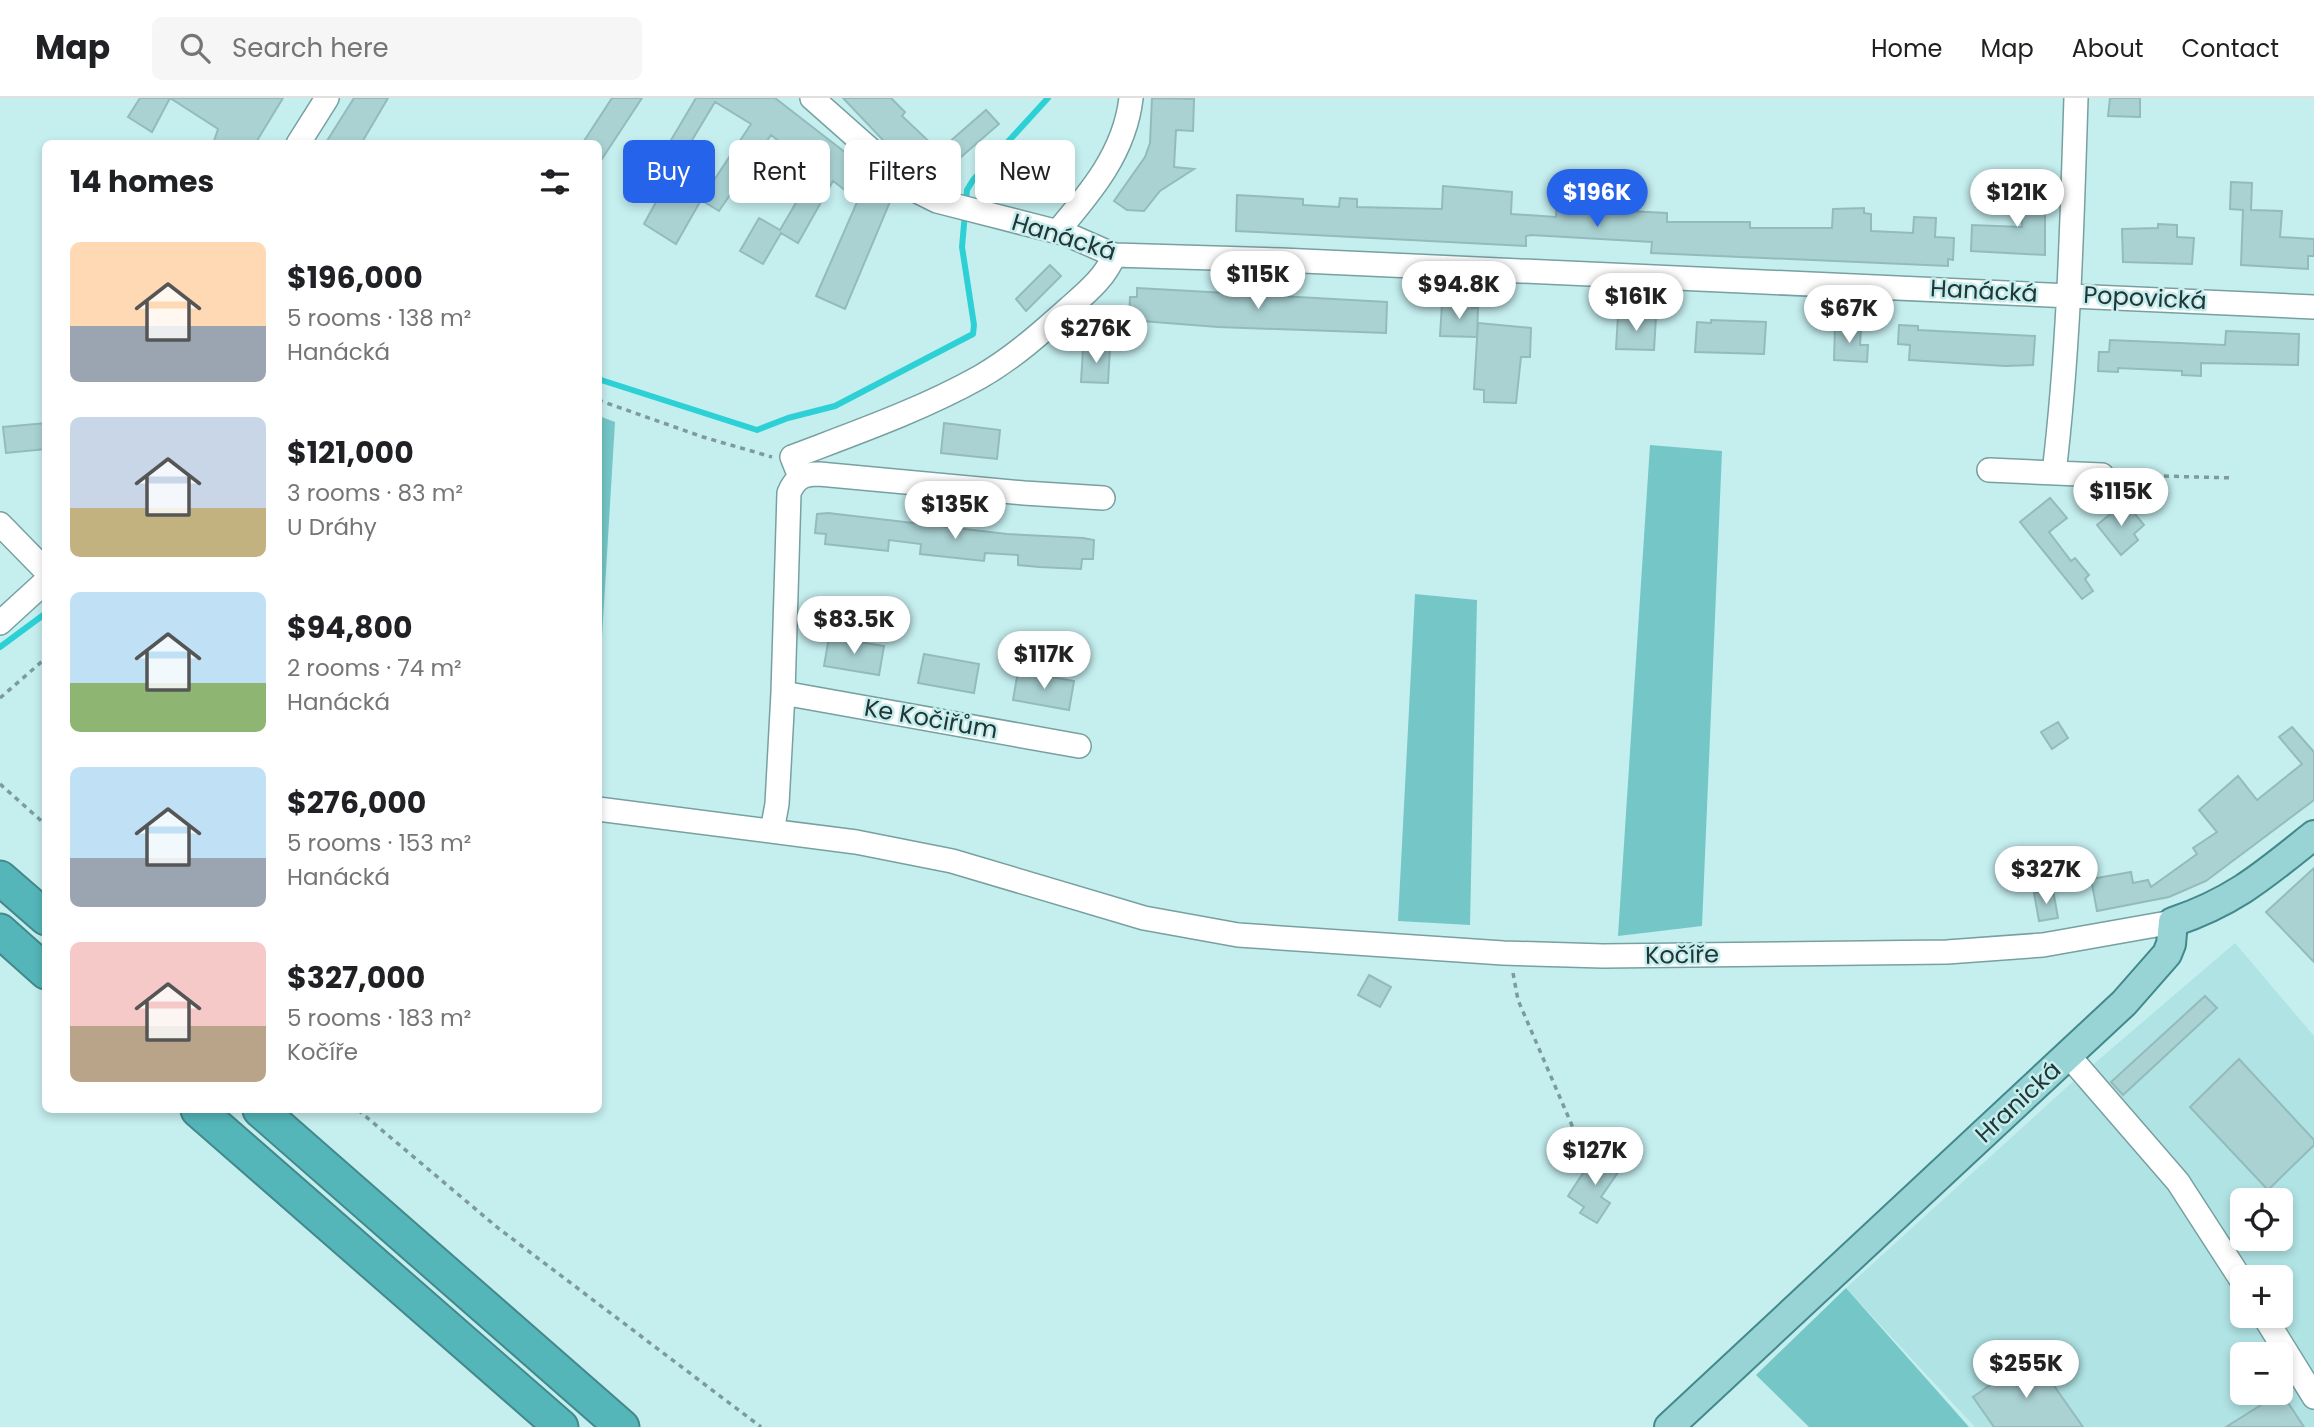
<!DOCTYPE html>
<meta charset="utf-8">
<style>
:root{--surface:#fff;--page:#f6f6f6;--text:#202124;--muted:#757577;--line:#e0e0e0;--accent:#2563eb}
body{margin:0;font-family:Poppins,sans-serif;background:var(--page);color:var(--text);height:100vh;display:flex;flex-direction:column;font-size:26px;white-space:nowrap}
*{box-sizing:border-box;margin:0}
p{font-size:23px;color:var(--muted)}
.icon{flex:none;width:38px;height:38px;fill:none;stroke:currentColor;stroke-width:2;stroke-linecap:round;stroke-linejoin:round}
.map{position:relative;flex:1;overflow:hidden}
.drawer{position:absolute;left:42px;top:42px;width:560px;height:973px;display:flex;flex-direction:column;background:var(--surface);border-radius:10px;box-shadow:0 4px 10px #0003}
.drawer>*{flex:none}
.hud{position:absolute;left:623px;top:42px;width:665px;height:63px;display:flex;gap:14px}
.controls{position:absolute;left:2230px;top:1090px;display:grid;gap:14px}
.controls a{display:grid;place-items:center;width:63px;height:63px;border-radius:10px;background:var(--surface);box-shadow:0 4px 10px #0003;font-size:35px}
.price{position:absolute;translate:-50% -60px;padding:0 16px;border-radius:24px;background:#fff;color:#222;font-size:23px;line-height:46px;filter:drop-shadow(0 2px 4px #0008)}
.price::after{content:'';position:absolute;left:50%;top:42px;width:21px;height:16px;margin-left:-10px;background:inherit;clip-path:polygon(0 0,100% 0,50% 100%)}
.price.selected{background:var(--accent);color:#fff}
ul{padding:0;list-style:none}
li{display:flex;align-items:center;gap:21px;height:175px;padding:0 28px}
li span{display:grid;place-items:center;flex:none;width:196px;height:140px;border-radius:10px;color:#555}
li>.icon{margin-inline-start:auto}
span .icon{width:84px;height:84px;fill:#fffc;stroke-width:1}
li b{font-size:30px}
h2{display:flex;justify-content:space-between;align-items:center;height:84px;padding:0 28px;font-size:30px}
.chip{padding:0 24px;border-radius:10px;background:var(--surface);box-shadow:0 4px 10px #0003;font-size:24px;line-height:63px}
.chip.selected{background:var(--accent);color:#fff}
header{display:flex;align-items:center;gap:42px;box-sizing:border-box;height:98px;padding:0 35px;background:var(--surface);border-bottom:2px solid var(--line)}
header strong{font-size:33px}
nav{display:flex;gap:38px;margin-inline-start:auto;font-size:24px}
.search{width:490px;height:63px;background:var(--page);display:flex;align-items:center;gap:18px;box-sizing:border-box;padding:0 24px;border-radius:10px;color:var(--muted);font-size:26px}
.map>svg:first-child{display:block}
.built{fill:#b0e3e4;fill-rule:evenodd}
.green{fill:#74c6c7}
.lines{fill:none;stroke-linecap:round;stroke-linejoin:round}
.stream{stroke:#2dd1d5;stroke-width:6}
.building{fill:#aad2d3;stroke:#94bbbc;stroke-width:2}
.minor-casing{stroke:#78a0a0;stroke-width:26}
.major-casing{stroke:#43898b;stroke-width:32}
.highway-casing{stroke:#43898b;stroke-width:37}
.path{stroke:#7d9b9c;stroke-width:3.5;stroke-dasharray:5 5;stroke-linecap:butt}
.minor{stroke:#fff;stroke-width:23}
.major{stroke:#98d3d5;stroke-width:28}
.highway{stroke:#54b6b9;stroke-width:33}
.labels{text-anchor:middle;stroke-width:5;stroke-linejoin:round;paint-order:stroke}
.street-label{font-size:24px;fill:#243535;stroke:#c5eeef}
</style>
<header>
<strong>Map</strong>
<div class="search"><svg class="icon" aria-label="search" viewBox="0 0 24 24"><circle cx="10" cy="10" r="6"/><path d="M15 15l6 6"/></svg>Search here</div>
<nav><a>Home</a><a>Map</a><a>About</a><a>Contact</a></nav>
</header>
<div class="map">
<svg width="2314" height="1329" viewBox="0 0 2314 1329">
<rect width="100%" height="100%" fill="#c5eeef"/>
<path class="built" d="M 2235,845 L 2314,938 L 2314,1329 L 1975,1329 L 1846,1190 L 2068,988 ZM 2242,1102 L 2280,1102 L 2280,1141 L 2242,1141 ZM 2242,1180 L 2280,1180 L 2280,1218 L 2242,1218 ZM 2242,1256 L 2280,1256 L 2280,1295 L 2242,1295 Z"/>
<path class="green" d="M 599,318 L 615,324 L 599,588 L 598,318 Z
M 1650,347 L 1722,353 L 1702,828 L 1618,838 Z
M 1415,496 L 1477,502 L 1470,827 L 1398,823 Z
M 1846,1190 L 1969,1329 L 1809,1329 L 1756,1277 Z"/>
<g class="lines">
<path class="stream" d="M 966,104 L 967,92 L 973,82 L 1048,0
M 598,281 L 757,332 L 788,320 L 835,308 L 973,236 L 974,227 L 962,149 L 965,115
M 0,549 L 46,515"/>
</g>
<path class="building" d="M 140,0 L 283,0 L 255,46 L 213,46 L 218,31 L 170,0 L 152,34 L 128,19 Z
M 354,0 L 388,0 L 361,46 L 325,46 Z
M 612,0 L 642,0 L 598,67 L 598,46 L 582,46 Z
M 696,0 L 775,0 L 873,76 L 867,87 L 892,99 L 845,211 L 816,198 L 858,102 L 833,83 L 798,145 L 781,135 L 763,166 L 740,153 L 759,120 L 780,132 L 817,69 L 793,51 L 791,53 L 771,37 L 719,113 L 701,102 L 751,26 L 715,4 L 668,82 L 644,67 L 654,48 L 664,54 Z
M 843,0 L 891,0 L 905,14 L 902,18 L 939,53 L 986,12 L 999,26 L 945,73 L 940,69 L 929,84 L 899,59 Z
M 1152,0 L 1194,1 L 1193,33 L 1176,32 L 1174,69 L 1194,71 L 1160,93 L 1144,113 L 1127,112 L 1114,103 L 1145,59 L 1150,45 Z
M 2110,0 L 2140,0 L 2140,19 L 2108,18 Z
M 1060,61 L 1069,83 L 1035,97 L 1026,75 Z
M 668,82 L 701,102 L 676,146 L 644,126 Z
M 2231,84 L 2252,85 L 2251,112 L 2282,113 L 2280,139 L 2314,141 L 2314,158 L 2308,158 L 2308,171 L 2241,167 L 2243,112 L 2230,111 Z
M 2023,86 L 2045,87 L 2045,157 L 1971,153 L 1972,127 L 2022,129 Z
M 1443,88 L 1512,94 L 1511,116 L 1556,119 L 1557,99 L 1588,101 L 1588,111 L 1667,115 L 1667,124 L 1750,124 L 1750,130 L 1832,130 L 1833,111 L 1864,110 L 1864,115 L 1871,116 L 1871,133 L 1913,135 L 1914,119 L 1936,120 L 1935,139 L 1954,140 L 1953,162 L 1948,161 L 1948,168 L 1651,155 L 1652,144 L 1531,137 L 1526,138 L 1526,148 L 1236,133 L 1237,97 L 1303,101 L 1303,107 L 1339,109 L 1340,100 L 1357,101 L 1357,109 L 1442,111 Z
M 2158,126 L 2177,127 L 2177,139 L 2194,140 L 2192,166 L 2123,164 L 2122,131 L 2158,130 Z
M 1050,167 L 1061,178 L 1026,213 L 1016,201 Z
M 1137,190 L 1387,204 L 1386,235 L 1218,229 L 1129,222 L 1130,199 L 1137,199 Z
M 1442,206 L 1473,208 L 1472,210 L 1478,210 L 1477,239 L 1440,238 Z
M 1618,217 L 1656,219 L 1654,252 L 1616,251 Z
M 1711,222 L 1766,224 L 1764,256 L 1695,254 L 1697,224 L 1711,225 Z
M 1478,225 L 1531,230 L 1530,259 L 1521,259 L 1516,305 L 1484,304 L 1484,292 L 1474,291 Z
M 1899,227 L 1918,228 L 1918,232 L 2035,238 L 2033,267 L 2005,268 L 1909,262 L 1910,247 L 1898,246 Z
M 1835,228 L 1861,230 L 1860,247 L 1868,247 L 1867,264 L 1834,262 Z
M 2226,233 L 2299,236 L 2298,267 L 2201,265 L 2201,278 L 2182,277 L 2182,273 L 2118,270 L 2118,274 L 2098,273 L 2099,254 L 2109,254 L 2110,242 L 2225,247 Z
M 1094,248 L 1110,250 L 1108,285 L 1081,284 L 1083,251 Z
M 46,325 L 46,351 L 6,355 L 3,329 Z
M 944,325 L 1000,332 L 997,361 L 941,355 Z
M 2050,400 L 2067,420 L 2049,434 L 2071,463 L 2075,460 L 2089,477 L 2085,481 L 2093,493 L 2082,501 L 2020,424 Z
M 2125,404 L 2144,427 L 2134,436 L 2138,442 L 2121,457 L 2097,427 Z
M 828,415 L 1007,436 L 1083,440 L 1094,442 L 1093,461 L 1082,461 L 1081,471 L 1039,469 L 1018,467 L 1018,457 L 985,455 L 984,463 L 920,456 L 921,446 L 889,442 L 888,453 L 825,446 L 826,436 L 815,435 L 817,416 Z
M 829,539 L 884,548 L 879,577 L 824,568 Z
M 924,556 L 979,566 L 974,595 L 918,585 Z
M 1018,573 L 1074,583 L 1069,612 L 1013,602 Z
M 2058,624 L 2068,640 L 2052,651 L 2041,634 Z
M 2292,629 L 2314,654 L 2314,702 L 2206,783 L 2169,799 L 2097,813 L 2091,781 L 2131,774 L 2133,785 L 2148,782 L 2151,789 L 2197,756 L 2193,750 L 2217,734 L 2199,712 L 2238,678 L 2257,702 L 2302,666 L 2279,639 Z
M 2314,770 L 2314,864 L 2266,814 Z
M 2053,792 L 2058,820 L 2039,823 L 2034,795 Z
M 1369,877 L 1391,889 L 1380,909 L 1358,897 Z
M 2205,898 L 2217,910 L 2123,997 L 2111,984 Z
M 2239,961 L 2314,1042 L 2314,1047 L 2268,1092 L 2190,1009 Z
M 1597,1054 L 1621,1070 L 1601,1099 L 1610,1105 L 1597,1125 L 1580,1115 L 1584,1109 L 1568,1098 Z
M 2033,1257 L 2057,1292 L 2083,1329 L 1994,1329 L 1973,1299 Z
M 2281,1294 L 2304,1329 L 2226,1329 L 2280,1295 Z"/>
<g class="lines">
<g class="minor-casing">
<path id="minor" d="M 812,0 L 917,93 L 937,103 L 1066,136 L 1114,157 L 1281,162 L 2314,209
M 298,46 L 327,0
M 1057,134 C 1091,94 1125,54 1131,0
M 1989,372 L 2102,377
M 2054,375 C 2069,250 2072,125 2076,0
M 800,379 L 792,359 C 855,335 921,312 980,279 C 1013,260 1041,235 1069,210 C 1086,195 1106,179 1114,157
M 0,426 L 46,473
M 0,525 L 46,483
M 783,595 L 1079,648
M 598,711 L 856,744 L 952,763 L 1144,820 L 1238,837 L 1503,855 L 1603,858 L 1947,854 L 2043,847 L 2173,824
M 772,733 L 777,706 L 783,595 L 789,395 C 795,380 803,376 819,376 L 1024,395 L 1103,400
M 2068,957 L 2178,1084 L 2242,1183
M 2264,1218 L 2314,1299"/>
</g>
<g class="major-casing">
<path id="major" d="M 1669,1329 L 2124,905 L 2167,856 L 2171,846 L 2173,824 C 2235,803 2264,777 2314,737"/>
</g>
<g class="highway-casing">
<path id="highway" d="M 0,780 L 46,820
M 0,833 L 46,874
M 198,1012 L 561,1329
M 260,1012 L 622,1329"/>
</g>
<path class="path" d="M 598,302 L 703,339 L 772,359
M 2124,377 L 2234,380
M 0,600 L 46,560
M 0,686 L 46,727
M 1513,875 L 1518,902 L 1586,1060
M 358,1012 L 498,1130 L 761,1329"/>
<use href="#minor" class="minor"/>
<use href="#major" class="major"/>
<use href="#highway" class="highway"/>
</g>
<g class="labels">
<g class="street-label">
<text transform="translate(1064 139) rotate(17)" y="8">Hanácká</text>
<text transform="translate(1984 193) rotate(3)" y="8">Hanácká</text>
<text transform="translate(2145 200) rotate(3)" y="8">Popovická</text>
<text transform="translate(931 621) rotate(10)" y="8">Ke Kočiřům</text>
<text transform="translate(1682 857) rotate(-1)" y="8">Kočíře</text>
<text transform="translate(2018 1004) rotate(-43)" y="8">Hranická</text>
</g>
</g>
</svg>
<div class="controls">
<a><svg class="icon" aria-label="locate" viewBox="0 0 24 24"><circle cx="12" cy="12" r="6"/><path d="M12 2v4M12 18v4M2 12h4M18 12h4"/></svg></a>
<a>+</a>
<a>−</a>
</div>
<b class="price selected" style="left:1597px;top:131px">$196K</b>
<b class="price" style="left:2017px;top:131px">$121K</b>
<b class="price" style="left:1258px;top:213px">$115K</b>
<b class="price" style="left:1459px;top:223px">$94.8K</b>
<b class="price" style="left:1636px;top:235px">$161K</b>
<b class="price" style="left:1849px;top:247px">$67K</b>
<b class="price" style="left:1096px;top:267px">$276K</b>
<b class="price" style="left:2121px;top:430px">$115K</b>
<b class="price" style="left:955px;top:443px">$135K</b>
<b class="price" style="left:854px;top:558px">$83.5K</b>
<b class="price" style="left:1044px;top:593px">$117K</b>
<b class="price" style="left:2046px;top:808px">$327K</b>
<b class="price" style="left:1595px;top:1089px">$127K</b>
<b class="price" style="left:2026px;top:1302px">$255K</b>
<div class="hud">
<a class="chip selected">Buy</a>
<a class="chip">Rent</a>
<a class="chip">Filters</a>
<a class="chip">New</a>
</div>
<section class="drawer">
<h2>14 homes<svg class="icon" aria-label="filters" viewBox="0 0 24 24"><path d="M4 7h16M4 17h16"/><circle cx="9" cy="7" r="2"/><circle cx="15" cy="17" r="2"/></svg></h2>
<ul>
<li><span style="background:linear-gradient(#ffd9b3 60%,#9aa5b1 0)"><svg class="icon" aria-label="home" viewBox="0 0 24 24"><path d="M3 11l9-7 9 7M6 9v11h12V9"/></svg></span><div><b>$196,000</b><p>5 rooms · 138 m²</p><p>Hanácká</p></div></li>
<li><span style="background:linear-gradient(#c9d6e8 65%,#c2b280 0)"><svg class="icon" aria-label="home" viewBox="0 0 24 24"><path d="M3 11l9-7 9 7M6 9v11h12V9"/></svg></span><div><b>$121,000</b><p>3 rooms · 83 m²</p><p>U Dráhy</p></div></li>
<li><span style="background:linear-gradient(#bfe0f5 65%,#8fb573 0)"><svg class="icon" aria-label="home" viewBox="0 0 24 24"><path d="M3 11l9-7 9 7M6 9v11h12V9"/></svg></span><div><b>$94,800</b><p>2 rooms · 74 m²</p><p>Hanácká</p></div></li>
<li><span style="background:linear-gradient(#bfe0f5 65%,#9aa5b1 0)"><svg class="icon" aria-label="home" viewBox="0 0 24 24"><path d="M3 11l9-7 9 7M6 9v11h12V9"/></svg></span><div><b>$276,000</b><p>5 rooms · 153 m²</p><p>Hanácká</p></div></li>
<li><span style="background:linear-gradient(#f6c9c9 60%,#b9a48a 0)"><svg class="icon" aria-label="home" viewBox="0 0 24 24"><path d="M3 11l9-7 9 7M6 9v11h12V9"/></svg></span><div><b>$327,000</b><p>5 rooms · 183 m²</p><p>Kočíře</p></div></li>
</ul>
</section>
</div>
